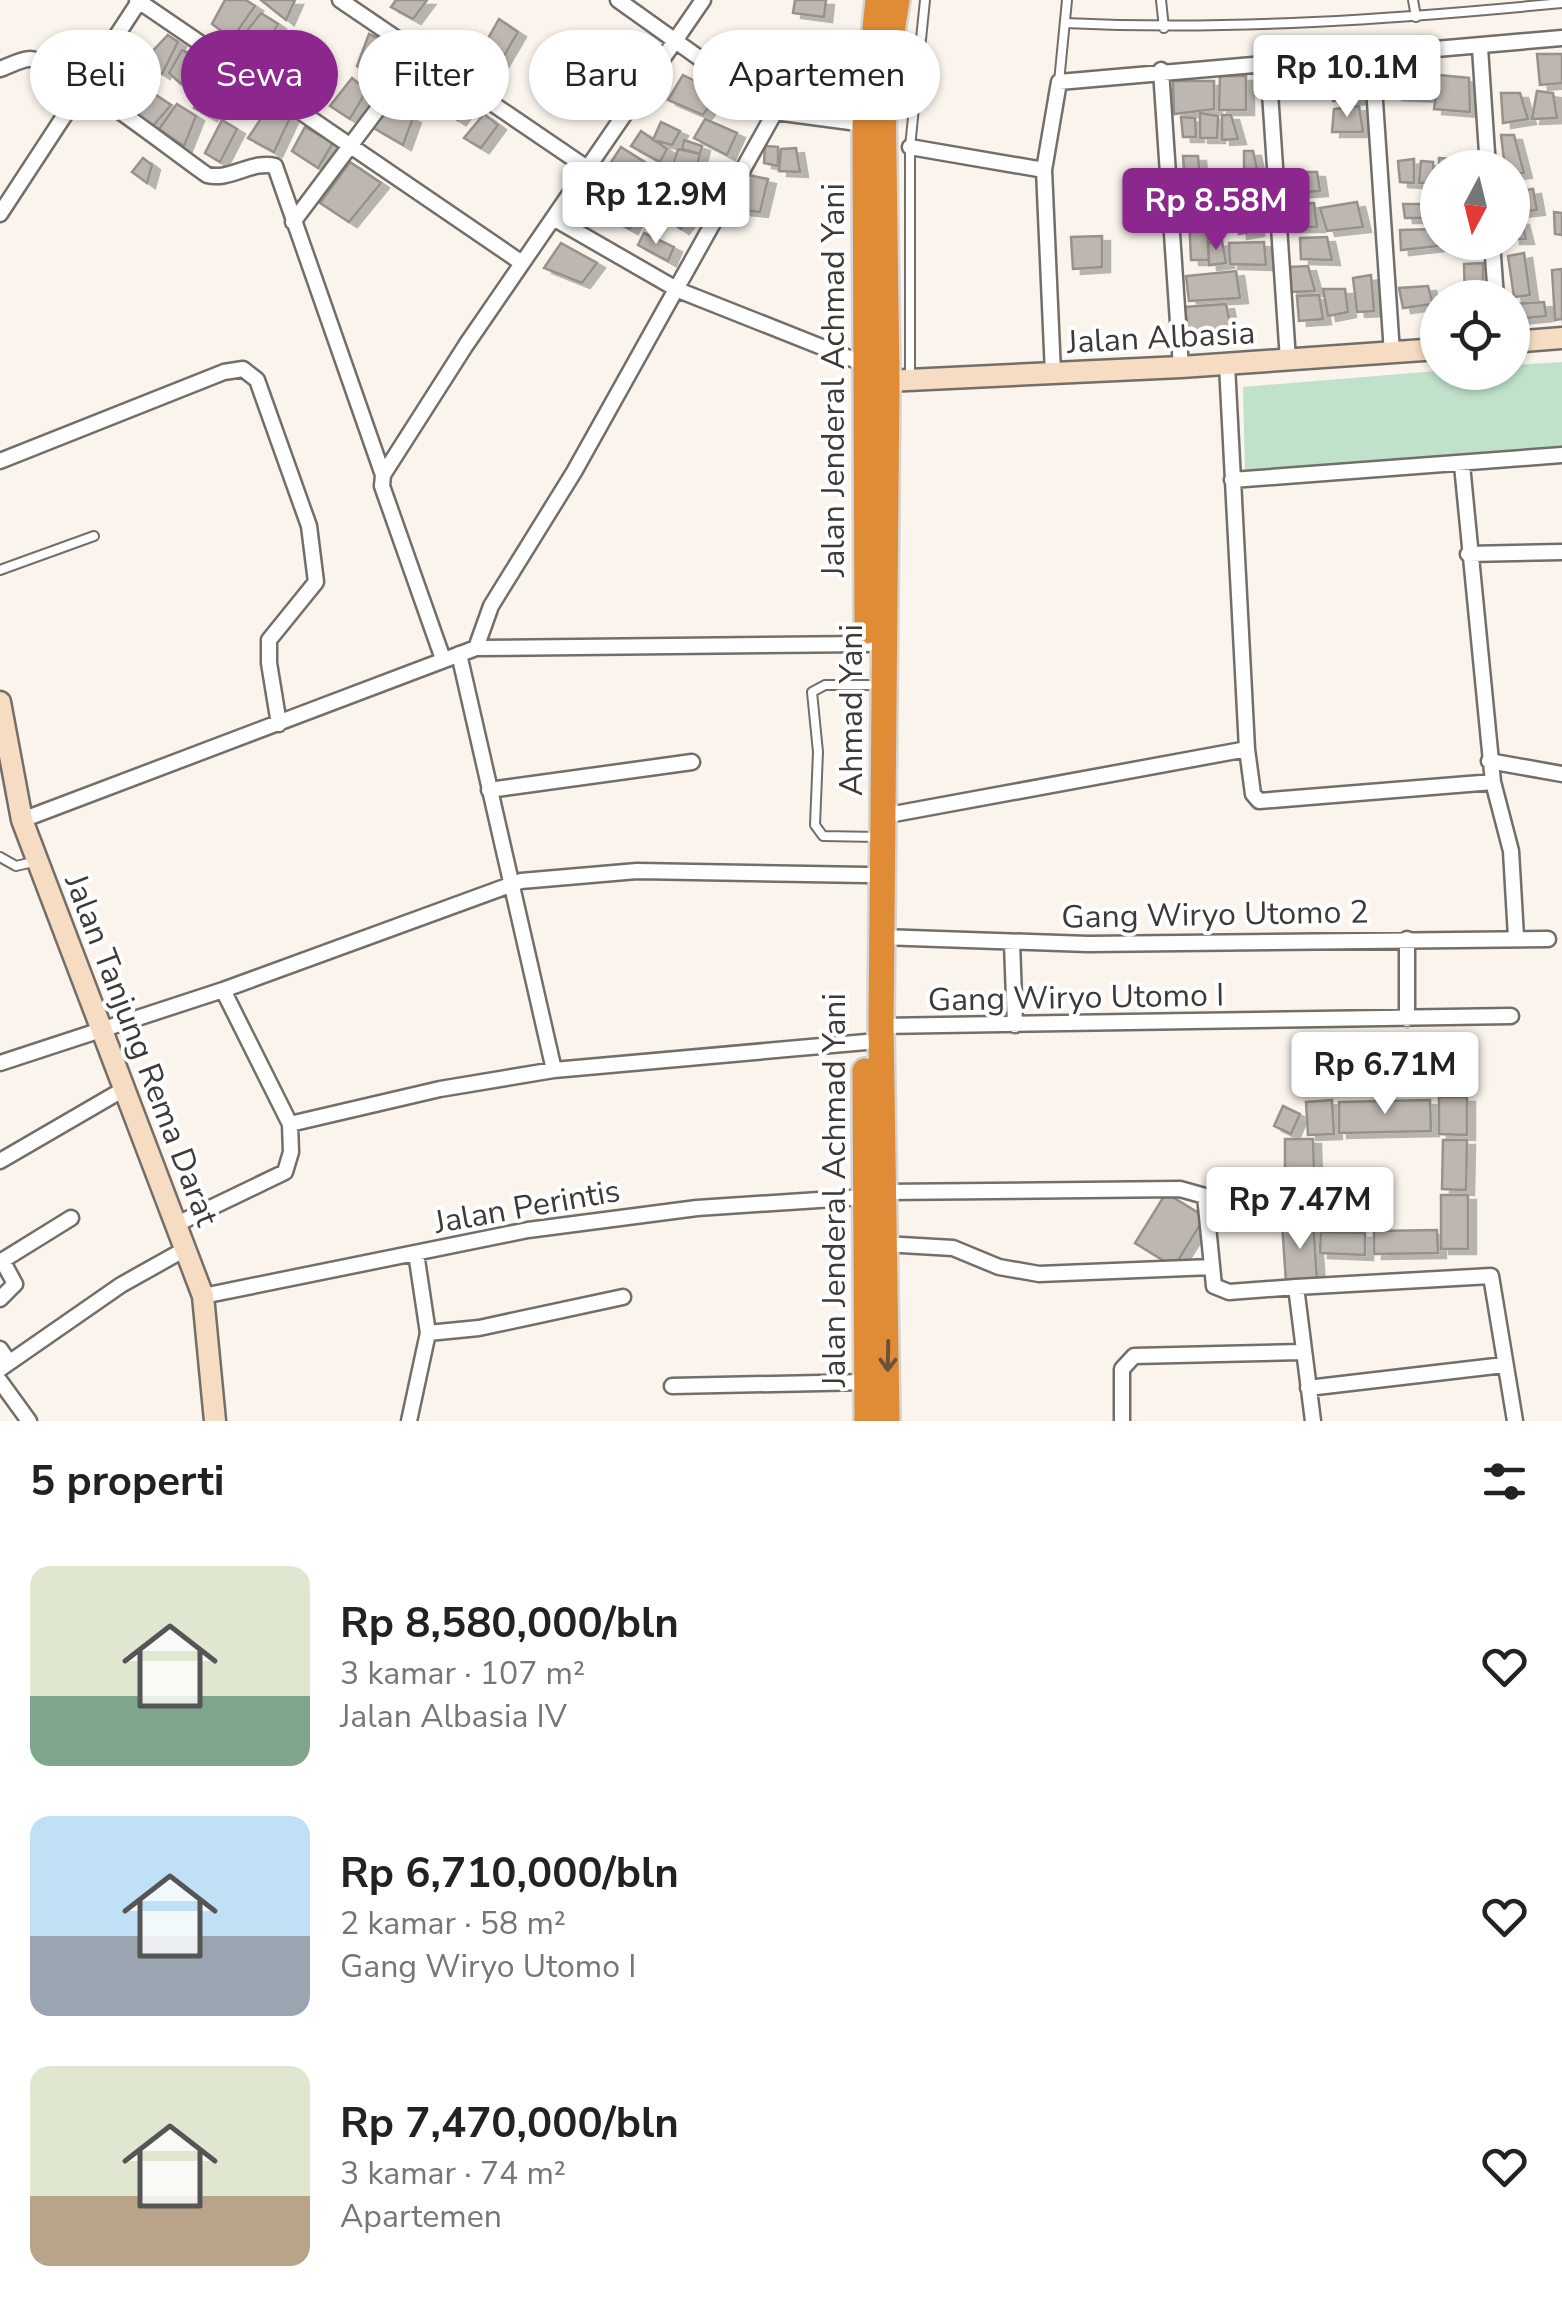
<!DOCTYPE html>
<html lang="id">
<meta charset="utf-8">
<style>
:root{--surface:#fff;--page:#f6f6f6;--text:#222;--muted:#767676;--accent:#8c278e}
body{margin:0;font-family:"Nunito Sans",sans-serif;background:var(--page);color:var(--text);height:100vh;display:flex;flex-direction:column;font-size:38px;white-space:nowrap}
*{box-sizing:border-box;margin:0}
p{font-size:32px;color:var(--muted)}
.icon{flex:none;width:55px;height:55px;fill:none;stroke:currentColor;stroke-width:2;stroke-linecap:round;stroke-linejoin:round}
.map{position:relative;height:1421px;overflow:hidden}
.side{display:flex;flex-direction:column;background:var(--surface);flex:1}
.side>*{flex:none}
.hud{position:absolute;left:30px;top:30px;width:1000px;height:90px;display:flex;gap:20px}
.needle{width:65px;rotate:187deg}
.controls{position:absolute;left:1420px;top:150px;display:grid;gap:20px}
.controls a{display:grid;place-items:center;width:110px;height:110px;border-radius:50%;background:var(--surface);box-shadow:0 2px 8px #0004;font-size:50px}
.price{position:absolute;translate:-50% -85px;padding:0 22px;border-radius:10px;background:#fff;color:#222;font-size:32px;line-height:65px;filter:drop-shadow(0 2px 5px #0008)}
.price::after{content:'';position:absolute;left:50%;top:60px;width:30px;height:22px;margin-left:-15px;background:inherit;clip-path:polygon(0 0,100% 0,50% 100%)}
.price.current{background:var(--accent);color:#fff}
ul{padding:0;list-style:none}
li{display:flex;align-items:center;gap:30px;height:250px;padding:0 30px}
li span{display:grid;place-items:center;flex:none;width:280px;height:200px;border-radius:20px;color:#555}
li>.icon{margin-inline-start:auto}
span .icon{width:120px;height:120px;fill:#fffc;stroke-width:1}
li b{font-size:42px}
h2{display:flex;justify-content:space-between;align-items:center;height:120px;padding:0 30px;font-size:42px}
.chip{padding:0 35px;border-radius:45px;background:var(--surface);box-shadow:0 2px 8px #0004;font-size:35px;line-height:90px}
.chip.current{background:var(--accent);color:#fff}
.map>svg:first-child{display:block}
.green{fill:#c0e1ca}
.building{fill:#beb7b1;stroke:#97908b;stroke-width:2.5;filter:url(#shadow)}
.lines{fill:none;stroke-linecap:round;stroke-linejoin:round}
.lane-casing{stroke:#736e68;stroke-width:12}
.street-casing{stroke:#736e68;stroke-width:19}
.secondary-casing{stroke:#736e68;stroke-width:25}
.highway-casing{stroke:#d4d4d3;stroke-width:30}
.lane{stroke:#fff;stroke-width:8}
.street{stroke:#fff;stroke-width:14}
.secondary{stroke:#f6dcc3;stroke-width:20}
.highway{stroke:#e08b36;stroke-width:25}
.oneway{stroke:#6e5237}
.labels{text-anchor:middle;stroke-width:8;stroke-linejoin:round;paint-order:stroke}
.street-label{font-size:32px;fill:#3d3a38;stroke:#fff}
</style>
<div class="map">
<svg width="1562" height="1421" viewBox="0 0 1562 1421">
<defs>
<filter id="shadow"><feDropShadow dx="8" dy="5" stdDeviation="0" flood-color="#0004"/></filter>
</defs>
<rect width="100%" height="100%" fill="#faf4ed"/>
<path class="green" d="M 1562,362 L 1562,447 L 1245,473 L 1243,387 L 1437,371 L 1512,372 L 1513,365 Z"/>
<path class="building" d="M 225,0 L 246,0 L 255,6 L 232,39 L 212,24 Z
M 261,0 L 295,0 L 286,20 Z
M 396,0 L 427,0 L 413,19 L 391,7 Z
M 795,0 L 826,0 L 824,17 L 793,13 Z
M 261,13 L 278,24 L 263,50 L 241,38 Z
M 499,19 L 518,32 L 497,68 L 478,56 Z
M 282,33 L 306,46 L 293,76 L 265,57 Z
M 369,34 L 389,43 L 379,80 L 357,66 Z
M 168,35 L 178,42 L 162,74 L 143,61 Z
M 793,37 L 819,44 L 811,87 L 790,85 Z
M 182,50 L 196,56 L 181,84 L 169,73 Z
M 1537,54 L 1562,54 L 1562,83 L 1540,85 Z
M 199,62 L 207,68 L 194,92 L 184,86 Z
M 416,68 L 437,81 L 416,109 L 396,97 Z
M 1393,68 L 1425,68 L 1430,97 L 1394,95 Z
M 125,70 L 148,83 L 130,106 L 111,94 Z
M 213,71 L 231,82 L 209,116 L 194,108 Z
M 1326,71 L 1356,71 L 1360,99 L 1333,101 Z
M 683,75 L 719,93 L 703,115 L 668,100 Z
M 1439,75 L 1469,78 L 1470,112 L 1434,109 Z
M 1220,76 L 1246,76 L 1246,110 L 1219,110 Z
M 352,78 L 367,90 L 350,119 L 330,106 Z
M 1173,81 L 1214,81 L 1214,109 L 1174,114 Z
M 1537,91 L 1553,93 L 1557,118 L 1532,119 Z
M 454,92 L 472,102 L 458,120 L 438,108 Z
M 153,93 L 171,105 L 152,127 L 136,116 Z
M 1501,93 L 1520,93 L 1528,119 L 1503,123 Z
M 177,104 L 196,116 L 184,146 L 159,129 Z
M 383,105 L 413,118 L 403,145 L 372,127 Z
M 1359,106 L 1363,132 L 1332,132 L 1334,109 Z
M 268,108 L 290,118 L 274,152 L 248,138 Z
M 1200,113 L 1218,116 L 1217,138 L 1200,138 Z
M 484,114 L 498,125 L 481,148 L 464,138 Z
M 1222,115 L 1231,115 L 1238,139 L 1222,140 Z
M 1181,117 L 1195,118 L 1196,137 L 1183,137 Z
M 705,119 L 737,133 L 727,155 L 694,138 Z
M 222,120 L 237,129 L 220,162 L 205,153 Z
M 661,122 L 680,131 L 672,145 L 653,140 Z
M 305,127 L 333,143 L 318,168 L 292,151 Z
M 641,131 L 667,149 L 660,162 L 631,146 Z
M 1501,135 L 1514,135 L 1524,173 L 1512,174 L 1512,168 L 1505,168 Z
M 684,140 L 702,146 L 700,154 L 682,149 Z
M 765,146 L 778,147 L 778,166 L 764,163 Z
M 621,147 L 654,168 L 642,191 L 604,173 Z
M 796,148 L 800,172 L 779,171 L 781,149 Z
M 678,149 L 700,154 L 693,181 L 671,170 Z
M 1244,151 L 1253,151 L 1257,169 L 1244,169 Z
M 1183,156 L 1198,156 L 1202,198 L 1186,198 Z
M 143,158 L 152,165 L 147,183 L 132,172 Z
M 1439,158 L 1473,161 L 1473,168 L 1439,168 Z
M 1414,159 L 1414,183 L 1400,182 L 1398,161 Z
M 1421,161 L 1433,162 L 1435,183 L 1419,183 Z
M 350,162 L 381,183 L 349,222 L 320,203 Z
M 660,170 L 701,194 L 691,209 L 652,187 Z
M 1288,172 L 1317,172 L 1320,191 L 1289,193 Z
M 598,174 L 642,202 L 630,229 L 579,202 Z
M 748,175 L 768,179 L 760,212 L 740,210 Z
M 1242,175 L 1259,175 L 1261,202 L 1240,200 Z
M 649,188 L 691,216 L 681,229 L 642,202 Z
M 1533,189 L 1537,210 L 1518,212 L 1513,192 Z
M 1357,202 L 1363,227 L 1327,231 L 1320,208 Z
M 1314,203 L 1317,227 L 1287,227 L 1285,204 Z
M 1403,204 L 1431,204 L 1434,218 L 1405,218 Z
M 1255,211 L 1256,231 L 1239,234 L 1238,213 Z
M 1554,212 L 1562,213 L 1562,235 L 1555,234 Z
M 1189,217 L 1207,218 L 1209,260 L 1191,260 Z
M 1512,219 L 1521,220 L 1526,239 L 1512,239 Z
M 1434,229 L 1438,246 L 1401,250 L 1400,230 Z
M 644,233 L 674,247 L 668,261 L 638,245 Z
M 1102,236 L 1102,267 L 1073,269 L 1071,237 Z
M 1327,237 L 1332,260 L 1301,259 L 1300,238 Z
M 1222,241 L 1226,263 L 1209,265 L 1208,243 Z
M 1264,242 L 1266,265 L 1230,264 L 1229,243 Z
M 561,243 L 597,263 L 582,283 L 544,268 Z
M 1524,253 L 1530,295 L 1514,297 L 1508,256 Z
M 1483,263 L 1483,298 L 1465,298 L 1464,264 Z
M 1308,266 L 1315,291 L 1289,292 L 1290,267 Z
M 1562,269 L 1562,319 L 1555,320 L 1552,270 Z
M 1236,271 L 1240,298 L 1189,301 L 1186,276 Z
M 1371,275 L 1374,311 L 1357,312 L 1353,278 Z
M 1428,286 L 1433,304 L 1403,308 L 1399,288 Z
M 1323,289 L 1345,289 L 1348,312 L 1328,316 Z
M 1319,295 L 1323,319 L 1299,321 L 1297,296 Z
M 1544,302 L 1546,316 L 1515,319 L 1514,304 Z
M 1226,304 L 1231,328 L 1188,332 L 1185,307 Z
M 1439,1097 L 1467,1097 L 1467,1135 L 1439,1134 Z
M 1332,1100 L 1334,1134 L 1308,1135 L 1306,1102 Z
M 1430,1100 L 1431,1131 L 1339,1133 L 1339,1102 Z
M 1283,1106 L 1300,1114 L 1291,1134 L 1274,1126 Z
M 1285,1139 L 1313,1139 L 1314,1170 L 1285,1171 Z
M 1443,1140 L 1467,1140 L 1466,1190 L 1442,1189 Z
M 1316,1173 L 1317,1215 L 1276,1217 L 1274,1175 Z
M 1166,1193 L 1205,1217 L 1174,1267 L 1135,1243 Z
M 1441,1195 L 1468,1195 L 1468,1249 L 1441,1249 Z
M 1313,1221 L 1317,1280 L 1286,1282 L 1282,1223 Z
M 1437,1230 L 1438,1253 L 1374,1254 L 1374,1231 Z
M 1321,1232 L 1365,1233 L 1365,1255 L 1320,1253 Z"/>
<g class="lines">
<g class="lane-casing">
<path id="lane" d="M 1161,0 L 1164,28
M 1413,0 L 1416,17
M 1065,23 C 1231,31 1397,19 1562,3
M 1059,82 L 1067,0
M 910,379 L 910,147 L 925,0
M 0,570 L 94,536
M 868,685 L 825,685 L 812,692 L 818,752 L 815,825 L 823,836 L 877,837
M 0,857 L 16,866 L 37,861"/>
</g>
<g class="street-casing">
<path id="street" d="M 137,0 L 522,263
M 340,0 L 587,168
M 1480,48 L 1488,168
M 1372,57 L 1392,353
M 1268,63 L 1288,360
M 0,69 C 9,66 21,59 30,59 C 55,58 179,156 207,175 C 230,181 252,160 275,166 L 383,475
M 1161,70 L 1181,367
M 775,112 L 865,124
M 910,147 L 1044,170
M 0,214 L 140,0
M 553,218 L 678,290 L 867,365
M 293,222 L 419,54
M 1492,242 L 1496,298
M 1227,365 L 1247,749 L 1253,794 L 1259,801 L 1493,782 L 1462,465
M 1053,373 L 1044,170 L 1059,82 L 1562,38
M 0,461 L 224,372 L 243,369 L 257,380 L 309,526 L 316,582 L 269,640 L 269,663 L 279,724
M 1232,480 L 1562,455
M 1468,554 L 1562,552
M 476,648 L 491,606 L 574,472 L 775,112 L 618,0
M 459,654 L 554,1070
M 443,659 L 382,486 L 383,475 L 466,345 L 703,0
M 1489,761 L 1562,774
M 1493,782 L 1511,851 L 1516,937
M 489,790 L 692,762
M 883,816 L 1247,749
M 22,820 L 476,648 L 868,644
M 881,937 L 1088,944 L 1548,939
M 1407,939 L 1407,1019
M 1012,943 L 1015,1025
M 223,990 L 290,1124
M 881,1026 L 1511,1016
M 0,1063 L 223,990 L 521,881 L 637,871 L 867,875
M 0,1161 L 124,1089
M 884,1192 L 1180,1189 L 1205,1196 L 1214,1286 L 1229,1292 L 1296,1287 L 1313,1421
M 179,1223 L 285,1172 L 291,1152 L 290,1124 L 440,1089 L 554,1070 L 866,1042
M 884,1244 L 953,1248 L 999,1267 L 1039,1274 L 1212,1267
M 0,1262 L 71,1218
M 1296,1287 L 1491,1276 L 1515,1421
M 203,1296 L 528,1230 L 697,1208 L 864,1197
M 0,1299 L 15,1284 L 2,1260
M 428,1333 L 479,1328 L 623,1297
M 0,1349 L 9,1362
M 0,1369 L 121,1285 L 187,1248
M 0,1381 L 29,1421
M 672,1386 L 867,1382
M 1308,1388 L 1504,1365
M 409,1421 L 428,1333 L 416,1253
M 1122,1421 L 1122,1369 L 1134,1356 L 1302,1352"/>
</g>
<g class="secondary-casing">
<path id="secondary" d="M 1512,342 L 1562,338
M 887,381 L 1181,367 L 1438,349
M 0,702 L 22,820 L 203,1296 L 215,1421"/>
</g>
<g class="highway-casing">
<path id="highway" d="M 867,631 L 865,124 L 878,0
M 865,1071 L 867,1421
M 887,1421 L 881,1026 L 887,381 L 883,90 L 897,0"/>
</g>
<use href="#lane" class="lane"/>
<use href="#street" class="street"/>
<use href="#secondary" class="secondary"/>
<use href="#highway" class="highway"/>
</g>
<defs><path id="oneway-shaft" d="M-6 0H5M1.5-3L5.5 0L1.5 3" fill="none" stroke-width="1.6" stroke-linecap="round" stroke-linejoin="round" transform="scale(2.5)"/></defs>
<use class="oneway" href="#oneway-shaft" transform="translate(888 1356) rotate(91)"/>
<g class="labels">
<g class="street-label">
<text transform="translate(1161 337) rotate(-3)" y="11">Jalan Albasia</text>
<text transform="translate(833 380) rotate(-90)" y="11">Jalan Jenderal Achmad Yani</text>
<text transform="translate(851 710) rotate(-90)" y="11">Ahmad Yani</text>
<text transform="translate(1215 914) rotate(-1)" y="11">Gang Wiryo Utomo 2</text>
<text transform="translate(1076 997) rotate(-1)" y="11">Gang Wiryo Utomo I</text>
<text transform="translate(142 1050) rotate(69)" y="11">Jalan Tanjung Rema Darat</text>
<text transform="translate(834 1190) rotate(-90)" y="11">Jalan Jenderal Achmad Yani</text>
<text transform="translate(527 1206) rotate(-10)" y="11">Jalan Perintis</text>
</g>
</g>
</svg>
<div class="controls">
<a><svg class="needle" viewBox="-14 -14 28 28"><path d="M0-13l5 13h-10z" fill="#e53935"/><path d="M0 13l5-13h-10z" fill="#767676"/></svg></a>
<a><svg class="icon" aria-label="locate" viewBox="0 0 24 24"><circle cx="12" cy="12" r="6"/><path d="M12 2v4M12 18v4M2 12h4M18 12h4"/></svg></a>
</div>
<b class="price" style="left:1347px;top:120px">Rp 10.1M</b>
<b class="price" style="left:656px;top:247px">Rp 12.9M</b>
<b class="price current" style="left:1216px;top:253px">Rp 8.58M</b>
<b class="price" style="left:1385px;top:1117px">Rp 6.71M</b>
<b class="price" style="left:1300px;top:1252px">Rp 7.47M</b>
<div class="hud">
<a class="chip">Beli</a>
<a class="chip current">Sewa</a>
<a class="chip">Filter</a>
<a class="chip">Baru</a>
<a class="chip">Apartemen</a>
</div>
</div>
<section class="side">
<h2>5 properti<svg class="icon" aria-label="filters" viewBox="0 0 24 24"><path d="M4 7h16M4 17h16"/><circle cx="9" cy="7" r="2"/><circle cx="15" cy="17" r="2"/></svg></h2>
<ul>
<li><span style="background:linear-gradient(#dfe7d0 65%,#7fa58c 0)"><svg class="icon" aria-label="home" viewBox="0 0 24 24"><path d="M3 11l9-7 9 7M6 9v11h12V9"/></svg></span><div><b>Rp 8,580,000/bln</b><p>3 kamar · 107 m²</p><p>Jalan Albasia IV</p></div><svg class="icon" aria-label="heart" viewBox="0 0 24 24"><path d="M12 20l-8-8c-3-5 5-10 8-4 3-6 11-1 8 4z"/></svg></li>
<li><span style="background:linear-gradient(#bfe0f5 60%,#9aa5b1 0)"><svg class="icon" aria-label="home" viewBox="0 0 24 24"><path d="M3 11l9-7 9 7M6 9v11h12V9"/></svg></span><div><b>Rp 6,710,000/bln</b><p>2 kamar · 58 m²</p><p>Gang Wiryo Utomo I</p></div><svg class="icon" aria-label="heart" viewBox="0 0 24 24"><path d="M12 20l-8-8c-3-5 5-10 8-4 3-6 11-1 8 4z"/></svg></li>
<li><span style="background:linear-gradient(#dfe7d0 65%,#b9a48a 0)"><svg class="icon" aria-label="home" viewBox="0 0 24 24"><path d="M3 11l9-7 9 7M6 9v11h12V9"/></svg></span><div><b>Rp 7,470,000/bln</b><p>3 kamar · 74 m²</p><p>Apartemen</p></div><svg class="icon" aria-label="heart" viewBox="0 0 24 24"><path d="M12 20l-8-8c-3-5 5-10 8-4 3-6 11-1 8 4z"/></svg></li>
</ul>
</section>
